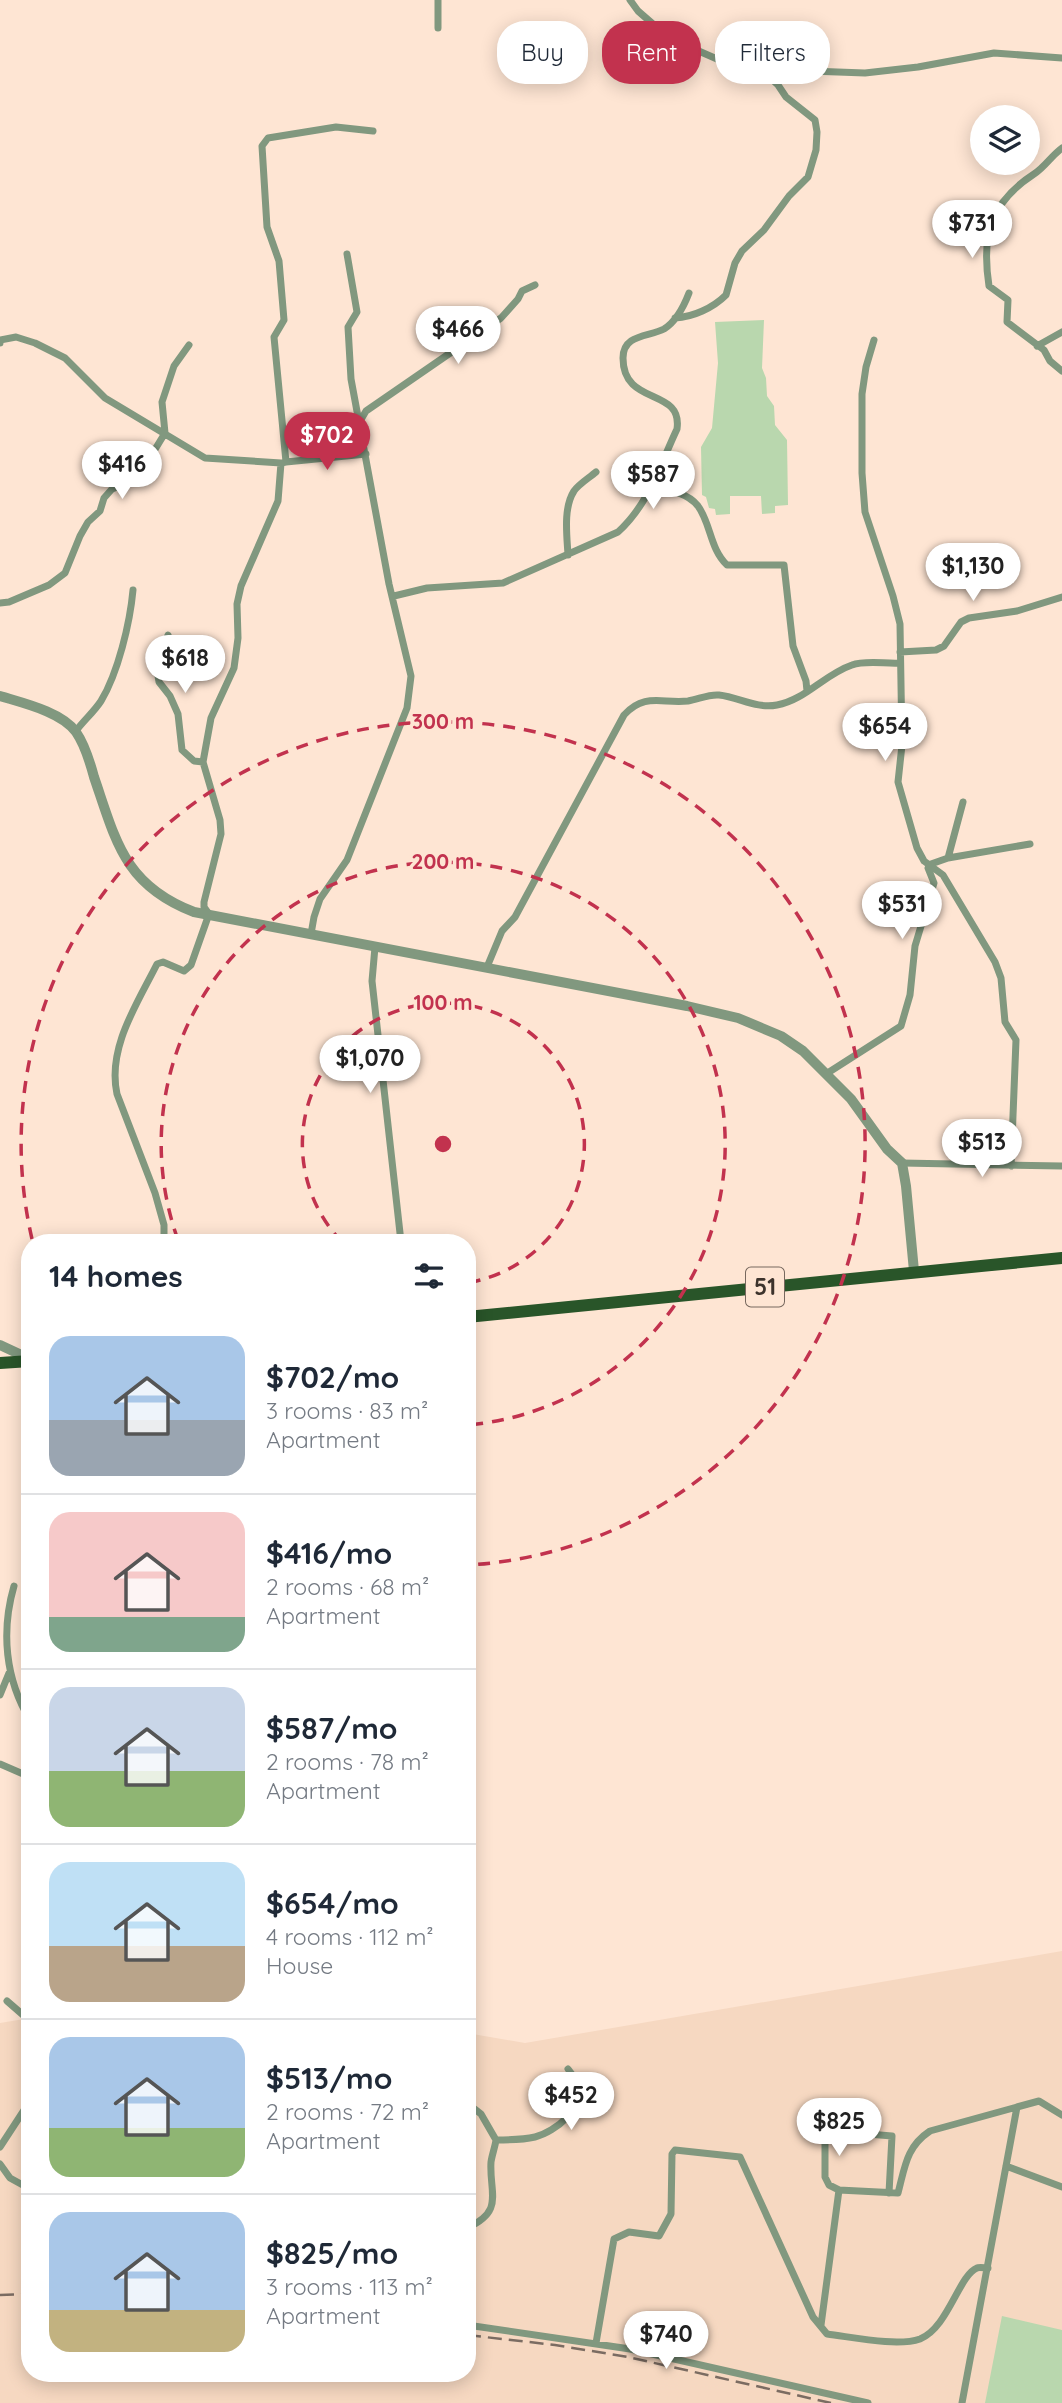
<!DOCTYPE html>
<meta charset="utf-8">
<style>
:root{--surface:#fff;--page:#f2f2f3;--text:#1f2937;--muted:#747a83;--line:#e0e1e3;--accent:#c2324e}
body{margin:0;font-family:Quicksand,sans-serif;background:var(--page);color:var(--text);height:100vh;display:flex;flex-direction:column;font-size:26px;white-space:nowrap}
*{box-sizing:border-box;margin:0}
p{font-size:23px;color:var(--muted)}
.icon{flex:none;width:38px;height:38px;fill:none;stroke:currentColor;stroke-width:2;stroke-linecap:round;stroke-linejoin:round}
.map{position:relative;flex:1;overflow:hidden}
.details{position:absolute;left:21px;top:1234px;width:455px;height:1148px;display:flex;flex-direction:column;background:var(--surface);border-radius:28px;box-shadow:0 4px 18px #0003}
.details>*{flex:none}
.banner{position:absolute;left:497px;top:21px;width:458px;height:63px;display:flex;gap:14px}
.buttons{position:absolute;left:970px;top:105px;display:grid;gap:14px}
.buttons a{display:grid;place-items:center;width:70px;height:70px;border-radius:50%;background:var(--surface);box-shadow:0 4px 18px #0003;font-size:35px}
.price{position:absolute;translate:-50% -60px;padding:0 16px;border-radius:24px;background:#fff;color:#222;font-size:23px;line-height:46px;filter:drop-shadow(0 2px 4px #0008)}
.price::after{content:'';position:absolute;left:50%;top:42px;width:21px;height:16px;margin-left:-10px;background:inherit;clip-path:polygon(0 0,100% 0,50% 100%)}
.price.active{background:var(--accent);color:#fff}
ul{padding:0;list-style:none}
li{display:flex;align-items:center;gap:21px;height:175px;padding:0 28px}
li+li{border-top:2px solid var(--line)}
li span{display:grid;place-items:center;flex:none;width:196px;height:140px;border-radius:21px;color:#555}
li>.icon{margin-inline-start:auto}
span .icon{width:84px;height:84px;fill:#fffc;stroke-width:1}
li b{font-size:30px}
h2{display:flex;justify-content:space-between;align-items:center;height:84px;padding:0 28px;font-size:30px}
.pill{padding:0 24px;border-radius:28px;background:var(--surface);box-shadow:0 4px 18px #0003;font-size:24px;line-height:63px}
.pill.active{background:var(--accent);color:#fff}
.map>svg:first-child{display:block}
.built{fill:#f6d8c1}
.green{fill:#b9d7ae}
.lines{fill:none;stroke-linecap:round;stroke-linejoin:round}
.minor{stroke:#81987f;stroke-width:7}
.tertiary{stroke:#81987f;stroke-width:10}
.primary{stroke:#295529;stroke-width:12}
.rail{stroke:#7b6c62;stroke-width:2.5;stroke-dasharray:14 7;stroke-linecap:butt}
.ring{fill:none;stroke:#c2324e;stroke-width:3.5;stroke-dasharray:12 9}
.labels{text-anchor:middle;stroke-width:7;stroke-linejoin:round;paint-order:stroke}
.shield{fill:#fee5d3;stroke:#77685e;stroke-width:2}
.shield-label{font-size:23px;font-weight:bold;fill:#3d332c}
.centre{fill:#c2324e;stroke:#fee5d3;stroke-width:3.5}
.ring-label{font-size:21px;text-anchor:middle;font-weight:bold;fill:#c2324e;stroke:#fee5d3;stroke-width:7;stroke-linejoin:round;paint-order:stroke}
</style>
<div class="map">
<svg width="1062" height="2403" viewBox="0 0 1062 2403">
<rect width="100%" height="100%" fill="#fee5d3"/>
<path class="built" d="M 1062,1951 L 1062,2403 L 0,2403 L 0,2023 L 30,2018 L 30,2373 L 467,2373 L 467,2033 L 525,2043 Z"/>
<path class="green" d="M 764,320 L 762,368 L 766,378 L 767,396 L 774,406 L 775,425 L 787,440 L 788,505 L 775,506 L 775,513 L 762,514 L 761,496 L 730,496 L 730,514 L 716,515 L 715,509 L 709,508 L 706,497 L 702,495 L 701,447 L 712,428 L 718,363 L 715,322 Z
M 1002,2316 L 1062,2330 L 1062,2403 L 985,2403 Z"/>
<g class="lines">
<path class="minor" d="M 630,0 L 638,11 L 669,38 L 733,66 L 754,69 L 766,74 L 778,85 L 786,97 L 815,120 L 817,132 L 816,150 L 808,177 L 789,196 L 764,230 L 742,251 L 735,263 L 726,295 C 713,308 693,317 675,318
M 438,28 L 438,0
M 758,69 L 865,73 L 918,67 L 994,53 L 1062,58
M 1062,148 C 1052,155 1045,167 1034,174 C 991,202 981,234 989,286 L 1008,300 L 1007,322 L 1044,350 L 1050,361 L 1062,371
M 874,340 L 866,367 L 862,394 L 862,473 L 865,512 L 893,596 L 900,624 L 902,745 L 898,782 L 917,848 L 924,861 L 943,875 L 995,962 L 1001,978 L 1005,1022 L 1016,1040 L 1011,1166
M 0,343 L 0,340 L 16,337 L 35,343 L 65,358 L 105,398 L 205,458 L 281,463
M 1037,346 L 1062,332
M 359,423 L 366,411 L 501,318 L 518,299 L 522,291 L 535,285
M 286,462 L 366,454
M 653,486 C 667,489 688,493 698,506 C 711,524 710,549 727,565 L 784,565 L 793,646 L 806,681 L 807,691
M 568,555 C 567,536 563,508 574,491 C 579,484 589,478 596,472
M 394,596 L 427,588 L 503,583 L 618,532 C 649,504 660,465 677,429 C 683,387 623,407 623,358 C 623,334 649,337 664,329 C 677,321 684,306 689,293
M 0,603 L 9,602 L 49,585 L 65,573 L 80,536 L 88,522 L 100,511 L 104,498 L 112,489 L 137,479 L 165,433 L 162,402 L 174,366 L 189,345
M 168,635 L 157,670 L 159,682 L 170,696 L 178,714 L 182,750 L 194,761 L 203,762
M 900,652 L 936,650 L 944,646 L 961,622 L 969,618 L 1017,611 L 1062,597
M 76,731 C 83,721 94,712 101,701 C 118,673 130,623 133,590
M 948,858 L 1030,844
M 311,934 L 314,917 L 320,899 L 347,860 L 407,708 L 411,676 L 389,584 L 351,379 L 348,327 L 357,312 L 347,254
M 375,947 L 372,981 L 401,1242
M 487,967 L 502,931 L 515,917 L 624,715 C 645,692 662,704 688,701 C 699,699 709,694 719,695 C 739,697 756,709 777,705 C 805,700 825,674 852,665 C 865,660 886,664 900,663
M 826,1074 L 901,1026 L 910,995 L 915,946 L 934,883 L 928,868 L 931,864 L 948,858 L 963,802
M 902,1163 L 1062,1166
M 164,1242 L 164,1225 L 155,1193 L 117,1094 C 107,1048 137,1004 157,964 L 163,962 L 184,971 L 191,965 L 209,914 L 204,907 L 204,902 L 221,834 L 220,820 L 203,762 L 211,718 L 234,668 L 238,638 L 237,604 L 241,586 L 278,501 L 281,463 L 286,462 L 274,337 L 284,320 L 279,261 L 267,227 L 262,146 L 268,138 L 336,127 L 373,131
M 14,1586 C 1,1631 5,1679 30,1720
M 0,1695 L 9,1673
M 0,1764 L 30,1777
M 7,2001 L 30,2021
M 467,2103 L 481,2114 L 496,2140 C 495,2147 492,2155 491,2162 C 489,2193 505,2211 467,2228
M 868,2134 L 892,2136 L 889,2193
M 496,2140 C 509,2140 522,2140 535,2137 C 555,2132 587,2107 577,2083 C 575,2078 571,2073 568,2069
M 0,2147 L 30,2101
M 0,2164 L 10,2178 L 30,2189
M 1006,2166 L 1062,2187
M 839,2190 L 829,2185 L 825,2177 L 825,2128 L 850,2131
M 467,2325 L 630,2349 L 868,2403
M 821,2325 L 839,2190 L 898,2193 C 905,2167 906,2147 930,2131 L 1017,2107
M 596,2343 L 614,2239 L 629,2232 L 659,2236 L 671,2214 L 672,2154 L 675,2150 L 740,2157 L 813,2317 L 827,2334 C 852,2337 897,2347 920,2339 C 948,2328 959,2275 977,2268 C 979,2267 985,2268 988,2268
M 962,2403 L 1017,2107 L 1039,2101 L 1062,2115"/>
<path class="tertiary" d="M 0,696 C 23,703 62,712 76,732 C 85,745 90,762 94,777 C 116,841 124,885 194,912 L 687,1006 L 738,1018 L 781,1036 L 803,1051 L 851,1099 L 887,1149 L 902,1163 L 906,1186 L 914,1271
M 0,1345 L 30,1359"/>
<path class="primary" d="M 467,1317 L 1062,1258
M 0,1363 L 30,1361"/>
<path class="rail" d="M 0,2295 L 30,2294
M 467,2335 L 555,2345 L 628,2357 L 831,2403"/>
</g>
<g class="ring">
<path d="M342 1242A141 141 0 1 1 467 1283"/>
<path d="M178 1240A282 282 0 1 1 468 1425"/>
<path d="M32 1239A422 422 0 1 1 469 1565"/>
</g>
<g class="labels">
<rect class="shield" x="746" y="1267.5" width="38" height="39" rx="5"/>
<g class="shield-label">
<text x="765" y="1295">51</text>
</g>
</g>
<circle cx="443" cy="1144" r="10" class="centre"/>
<g class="ring-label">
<text x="443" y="729">300 m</text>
<text x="443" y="869">200 m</text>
<text x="443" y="1010">100 m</text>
</g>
</svg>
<div class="buttons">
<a><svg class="icon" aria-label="layers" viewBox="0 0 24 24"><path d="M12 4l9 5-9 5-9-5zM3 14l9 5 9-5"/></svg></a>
</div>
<b class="price" style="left:972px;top:260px">$731</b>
<b class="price" style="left:458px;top:366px">$466</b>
<b class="price active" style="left:327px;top:472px">$702</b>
<b class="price" style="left:122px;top:501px">$416</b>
<b class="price" style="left:653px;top:511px">$587</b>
<b class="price" style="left:973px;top:603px">$1,130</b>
<b class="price" style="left:185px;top:695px">$618</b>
<b class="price" style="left:885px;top:763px">$654</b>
<b class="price" style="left:902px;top:941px">$531</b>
<b class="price" style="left:370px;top:1095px">$1,070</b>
<b class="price" style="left:982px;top:1179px">$513</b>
<b class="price" style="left:571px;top:2132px">$452</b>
<b class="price" style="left:839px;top:2158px">$825</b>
<b class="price" style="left:666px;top:2371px">$740</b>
<div class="banner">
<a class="pill">Buy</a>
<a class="pill active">Rent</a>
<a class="pill">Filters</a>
</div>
<section class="details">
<h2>14 homes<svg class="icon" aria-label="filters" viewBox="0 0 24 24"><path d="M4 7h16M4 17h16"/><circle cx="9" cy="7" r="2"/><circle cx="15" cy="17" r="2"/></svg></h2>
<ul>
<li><span style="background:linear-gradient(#a9c7e8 60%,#9aa5b1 0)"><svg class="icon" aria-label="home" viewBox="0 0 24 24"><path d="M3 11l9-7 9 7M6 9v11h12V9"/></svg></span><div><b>$702/mo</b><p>3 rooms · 83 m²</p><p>Apartment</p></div></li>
<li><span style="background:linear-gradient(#f6c9c9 75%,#7fa58c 0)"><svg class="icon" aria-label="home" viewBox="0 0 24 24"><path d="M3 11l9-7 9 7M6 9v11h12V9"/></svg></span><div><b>$416/mo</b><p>2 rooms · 68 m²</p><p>Apartment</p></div></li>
<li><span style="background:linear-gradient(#c9d6e8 60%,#8fb573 0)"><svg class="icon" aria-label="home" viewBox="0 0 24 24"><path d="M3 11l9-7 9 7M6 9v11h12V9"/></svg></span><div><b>$587/mo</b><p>2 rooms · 78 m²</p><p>Apartment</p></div></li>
<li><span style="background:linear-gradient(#bfe0f5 60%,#b9a48a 0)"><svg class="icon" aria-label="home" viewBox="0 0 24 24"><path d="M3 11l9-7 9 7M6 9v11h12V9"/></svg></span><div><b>$654/mo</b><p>4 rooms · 112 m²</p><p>House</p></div></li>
<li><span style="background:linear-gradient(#a9c7e8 65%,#8fb573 0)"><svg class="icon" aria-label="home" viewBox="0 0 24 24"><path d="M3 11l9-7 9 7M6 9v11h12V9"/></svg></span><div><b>$513/mo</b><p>2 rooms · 72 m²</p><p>Apartment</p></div></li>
<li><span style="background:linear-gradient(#a9c7e8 70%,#c2b280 0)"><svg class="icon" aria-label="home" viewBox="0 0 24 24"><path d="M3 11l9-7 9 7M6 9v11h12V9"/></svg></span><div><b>$825/mo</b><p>3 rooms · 113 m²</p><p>Apartment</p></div></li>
</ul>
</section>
</div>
